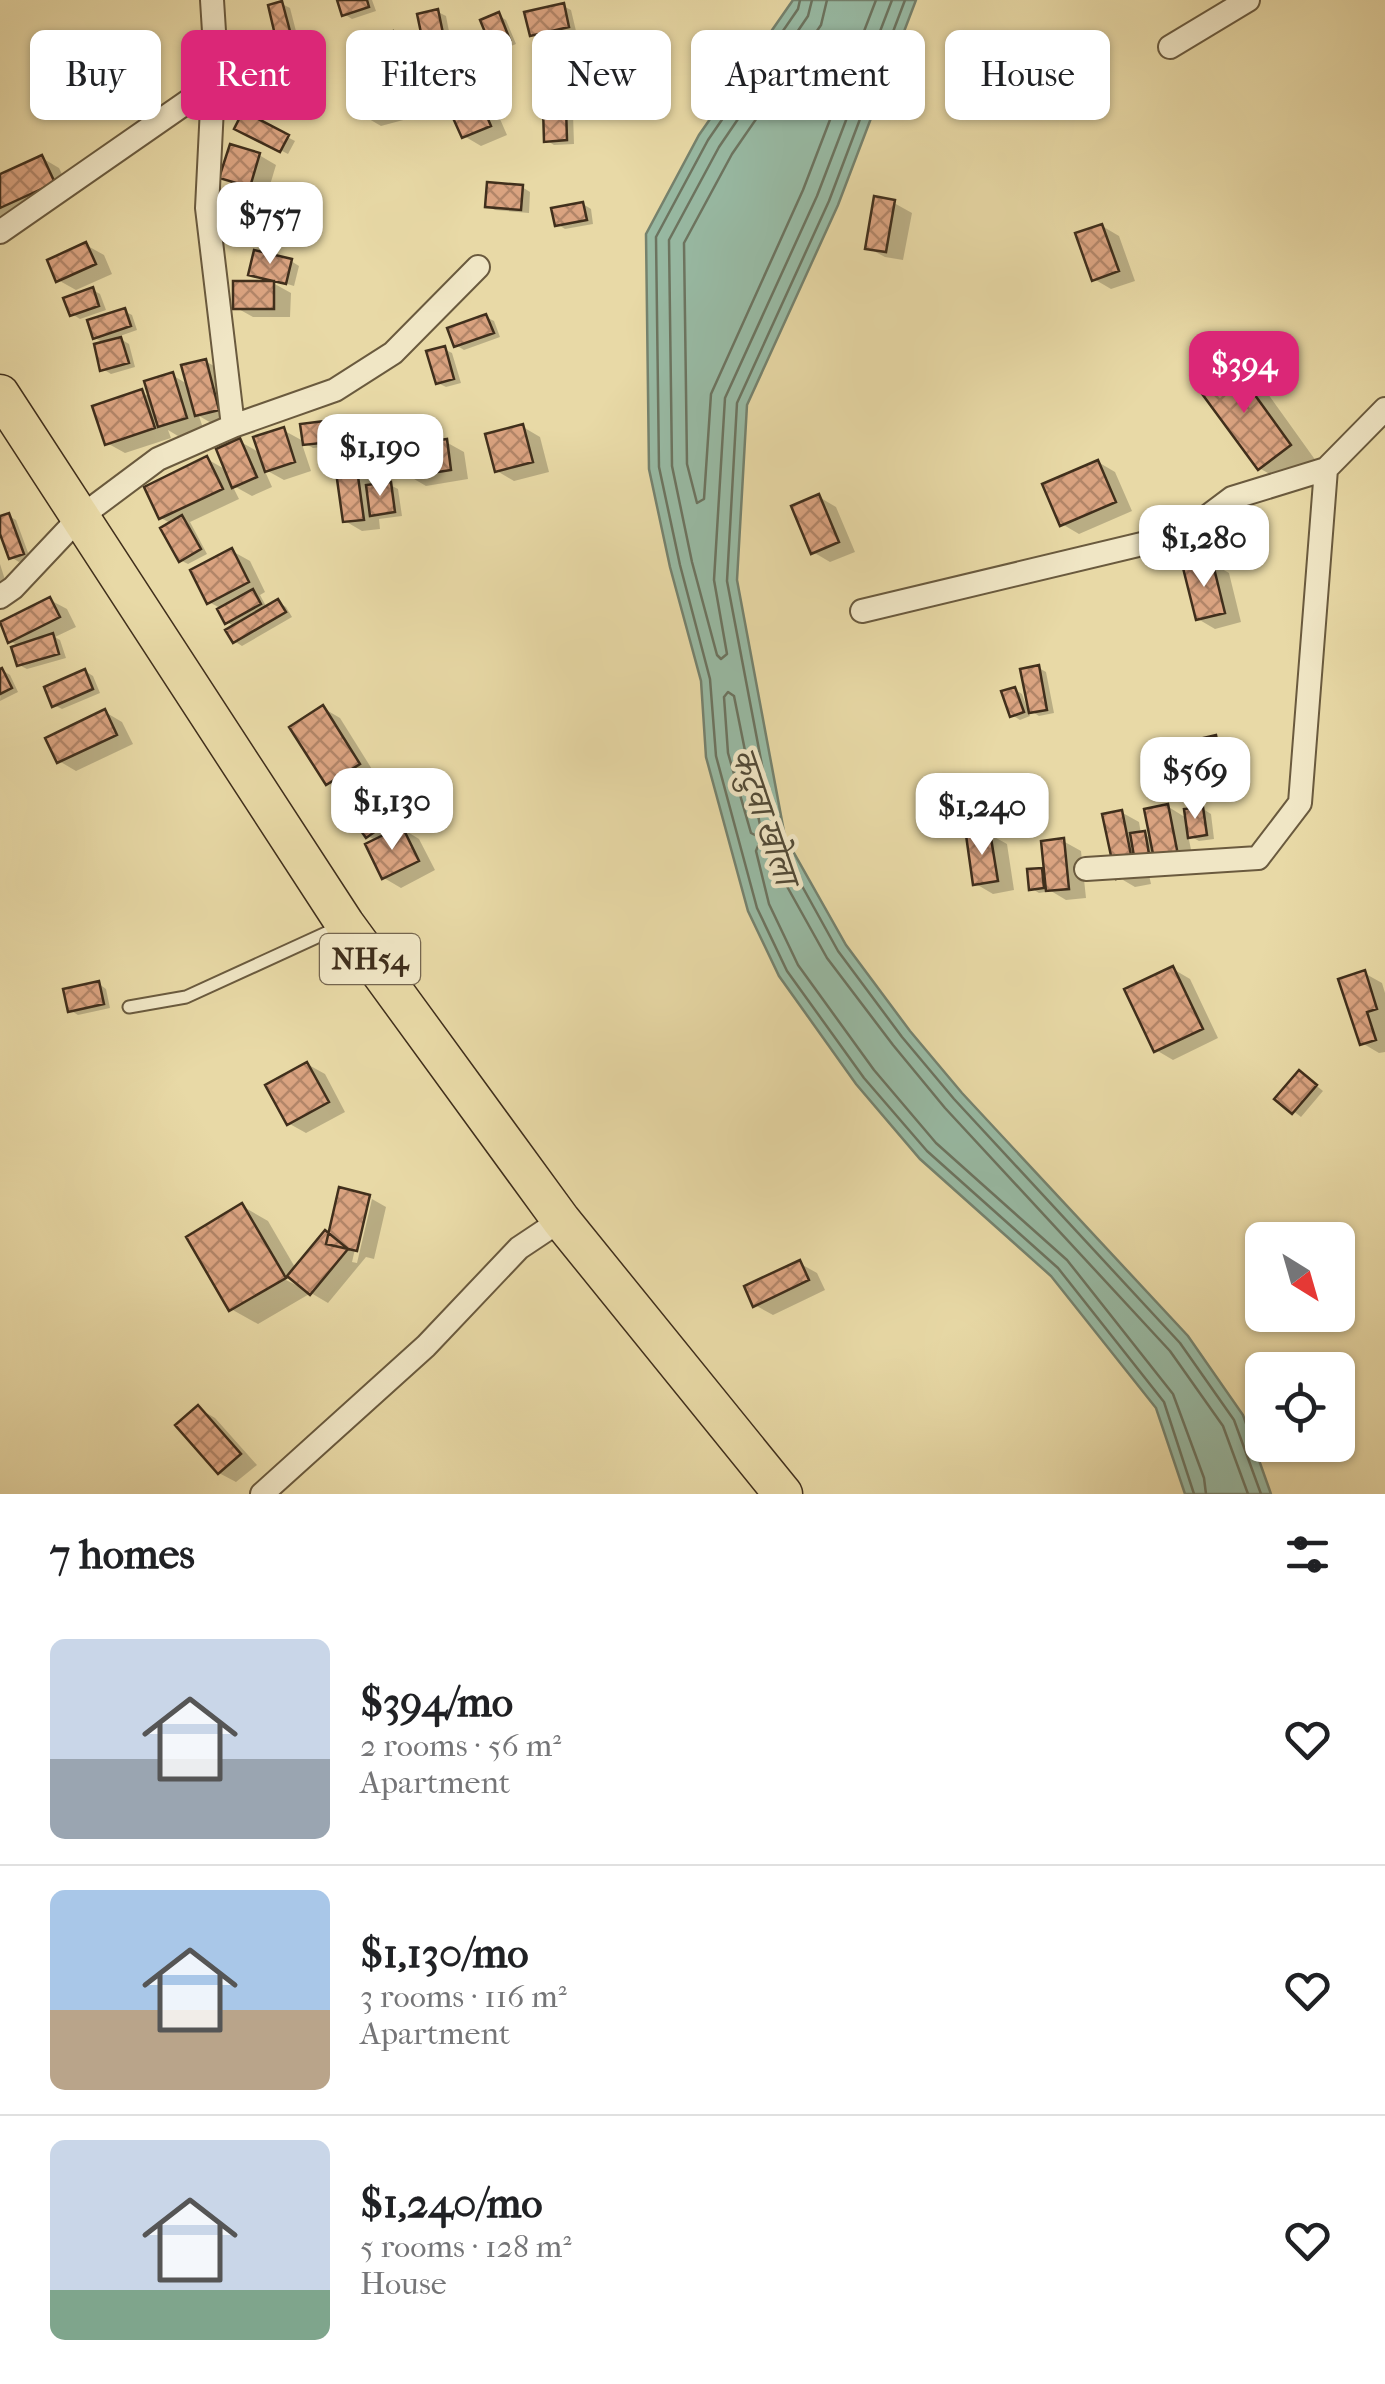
<!DOCTYPE html>
<meta charset="utf-8">
<style>
:root{--surface:#fff;--page:#f2f2f2;--text:#202124;--muted:#757577;--line:#e0e0e0;--accent:#db2777}
body{margin:0;font-family:"IM FELL French Canon","Noto Serif Devanagari",serif;background:var(--page);color:var(--text);height:100vh;display:flex;flex-direction:column;font-size:38px;white-space:nowrap}
*{box-sizing:border-box;margin:0}
p{font-size:32px;color:var(--muted)}
.icon{flex:none;width:55px;height:55px;fill:none;stroke:currentColor;stroke-width:2;stroke-linecap:round;stroke-linejoin:round}
.map{position:relative;height:1494px;overflow:hidden}
.details{display:flex;flex-direction:column;background:var(--surface);flex:1}
.details>*{flex:none}
.banner{position:absolute;left:30px;top:30px;width:1325px;height:90px;display:flex;gap:20px}
.needle{width:65px;rotate:143deg}
.buttons{position:absolute;left:1245px;top:1222px;display:grid;gap:20px}
.buttons a{display:grid;place-items:center;width:110px;height:110px;border-radius:15px;background:var(--surface);box-shadow:0 2px 8px #0004;font-size:50px}
.price{position:absolute;translate:-50% -85px;padding:0 22px;border-radius:20px;background:#fff;color:#222;font-size:32px;line-height:65px;filter:drop-shadow(0 2px 5px #0008)}
.price::after{content:'';position:absolute;left:50%;top:60px;width:30px;height:22px;margin-left:-15px;background:inherit;clip-path:polygon(0 0,100% 0,50% 100%)}
.price.on{background:var(--accent);color:#fff}
ul{padding:0;list-style:none}
li{display:flex;align-items:center;gap:30px;height:250px;padding:0 50px}
li+li{border-top:2px solid var(--line)}
li span{display:grid;place-items:center;flex:none;width:280px;height:200px;border-radius:15px;color:#555}
li>.icon{margin-inline-start:auto}
span .icon{width:120px;height:120px;fill:#fffc;stroke-width:1}
li b{font-size:42px}
h2{display:flex;justify-content:space-between;align-items:center;height:120px;padding:0 50px;font-size:42px}
.tag{padding:0 35px;border-radius:15px;background:var(--surface);box-shadow:0 2px 8px #0004;font-size:35px;line-height:90px}
.tag.on{background:var(--accent);color:#fff}
.map>svg:first-child{display:block}
.water{fill:#98baa4;stroke:#75826e;stroke-width:2.5}
.shadow{fill:#0003;fill-rule:evenodd}
.lines{fill:none;stroke-linecap:round;stroke-linejoin:round}
.shore{stroke:#6c7460;stroke-width:2.5}
.building{fill:url(#building-cross-hatch);stroke:#402f1c;stroke-width:2.5}
.lane-casing{stroke:#6a5a3e;stroke-width:15}
.street-casing{stroke:#6a5a3e;stroke-width:26}
.primary-casing{stroke:#402f1c;stroke-width:41}
.lane{stroke:#f0e6c5;stroke-width:11}
.street{stroke:#f0e6c5;stroke-width:22}
.primary{stroke:#e8d9a6;stroke-width:38}
.labels{text-anchor:middle;stroke-width:9;stroke-linejoin:round;paint-order:stroke}
.shield{fill:#f0e6c5;stroke:#75664f;stroke-width:2.5}
.shield-label{font-size:30px;font-weight:bold;fill:#402f1c}
.water-label{font-size:35px;font-style:italic;fill:#524b37;stroke:#f0e6c5}
</style>
<div class="map">
<svg width="1385" height="1494" viewBox="0 0 1385 1494">
<defs>
<pattern id="building-cross-hatch" width="8" height="8" patternUnits="userSpaceOnUse" patternTransform="scale(2.5)"><rect width="8" height="8" fill="#daa380"/><path d="M0 0l8 8M0 8l8-8" fill="none" stroke="#b28568"/></pattern>
</defs>
<rect width="100%" height="100%" fill="#e8d9a6"/>
<filter id="stains"><feTurbulence type="fractalNoise" baseFrequency=".002" numOctaves="4"/><feColorMatrix values="0 0 0 0 .2 0 0 0 0 .09 0 0 0 0 .02 0 0 0 .5 -.17"/></filter>
<radialGradient id="worn" r=".72"><stop offset=".6" stop-color="#630" stop-opacity="0"/><stop offset="1" stop-color="#630" stop-opacity=".3"/></radialGradient>
<path class="water" d="M 793,0 L 916,0 L 838,205 L 747,405 L 737,580 L 785,837 L 846,945 L 910,1031 L 962,1093 L 1188,1336 L 1243,1415 L 1271,1494 L 1185,1494 L 1156,1408 L 1051,1276 L 920,1159 L 856,1084 L 779,976 L 748,911 L 706,757 L 701,681 L 670,567 L 649,469 L 646,234 L 699,135 Z"/>
<path class="shadow" d="M 346,0 L 372,0 L 376,11 L 352,19 L 344,14 Z
M 282,4 L 290,8 L 297,35 L 285,38 L 277,33 Z
M 563,6 L 571,10 L 576,31 L 540,39 L 532,34 Z
M 438,12 L 446,16 L 452,47 L 434,50 L 426,46 Z
M 498,15 L 506,20 L 516,44 L 501,50 L 493,46 Z
M 393,34 L 401,38 L 406,53 L 382,61 L 374,56 Z
M 380,75 L 398,85 L 407,119 L 381,126 L 364,116 Z
M 468,77 L 486,87 L 507,135 L 481,146 L 464,136 Z
M 615,78 L 623,82 L 624,110 L 610,110 L 602,106 Z
M 565,109 L 573,114 L 574,144 L 554,145 L 546,140 Z
M 244,115 L 295,141 L 288,154 L 237,128 Z
M 259,155 L 276,165 L 267,195 L 239,187 L 222,177 Z
M 42,158 L 59,168 L 71,193 L 0,225 L 0,177 Z
M 522,187 L 530,192 L 529,213 L 495,210 L 487,206 Z
M 894,203 L 912,213 L 903,260 L 885,257 L 868,248 Z
M 583,204 L 591,209 L 593,224 L 565,229 L 557,224 Z
M 1102,226 L 1119,236 L 1135,281 L 1111,289 L 1094,279 Z
M 86,245 L 104,255 L 112,274 L 76,290 L 58,280 Z
M 291,261 L 299,266 L 294,286 L 251,273 Z
M 273,283 L 291,293 L 290,317 L 253,317 L 235,307 Z
M 93,290 L 100,294 L 106,310 L 80,319 L 72,314 Z
M 124,311 L 132,315 L 137,330 L 117,337 L 129,344 L 135,367 L 111,374 L 103,369 L 106,344 L 95,338 Z
M 486,317 L 494,321 L 500,337 L 464,350 L 456,345 Z
M 444,349 L 452,353 L 461,383 L 446,387 L 438,383 Z
M 205,361 L 223,371 L 235,419 L 215,425 L 199,416 L 203,428 L 178,436 L 168,430 L 171,438 L 125,453 L 107,443 L 141,392 L 152,398 L 172,375 L 189,385 Z
M 1231,365 L 1258,380 L 1316,461 L 1286,483 L 1259,468 Z
M 348,421 L 356,426 L 357,443 L 313,448 L 301,441 L 311,471 L 284,480 L 264,469 L 272,487 L 252,496 L 232,485 L 239,499 L 190,522 L 207,554 L 188,564 L 180,560 L 172,524 L 161,518 L 207,459 L 228,471 L 239,441 L 262,454 L 283,430 L 305,442 Z
M 523,427 L 540,437 L 549,472 L 514,481 L 497,471 Z
M 446,442 L 464,452 L 468,479 L 426,486 L 409,476 Z
M 1098,462 L 1115,472 L 1132,511 L 1079,534 L 1062,524 Z
M 356,471 L 374,481 L 374,487 L 390,485 L 398,489 L 402,516 L 379,519 L 380,529 L 362,531 L 345,521 Z
M 819,497 L 836,507 L 855,552 L 830,562 L 813,552 Z
M 9,516 L 16,520 L 30,558 L 19,562 L 11,557 L 0,526 L 0,519 Z
M 232,551 L 250,561 L 265,592 L 260,595 L 267,608 L 278,602 L 286,607 L 292,617 L 242,646 L 234,641 L 235,627 L 227,622 L 220,608 L 209,602 Z
M 1212,563 L 1229,573 L 1241,622 L 1215,629 L 1198,619 Z
M 0,564 L 6,583 L 0,585 Z
M 50,600 L 67,609 L 76,627 L 55,637 L 60,640 L 66,658 L 27,669 L 19,665 L 19,646 L 10,641 Z
M 1039,668 L 1046,672 L 1054,713 L 1039,716 L 1028,709 L 1030,716 L 1020,720 L 1012,715 L 1014,689 L 1022,694 L 1027,708 L 1030,707 Z
M 2,670 L 10,675 L 18,692 L 0,701 Z
M 85,671 L 93,676 L 100,693 L 62,709 L 54,705 Z
M 323,708 L 340,718 L 375,774 L 369,778 L 386,788 L 413,827 L 406,831 L 419,839 L 435,870 L 401,888 L 384,878 L 377,841 L 368,836 L 346,793 L 328,783 Z
M 105,712 L 122,722 L 133,744 L 76,771 L 59,761 Z
M 1216,738 L 1233,748 L 1242,797 L 1225,800 L 1208,790 L 1203,766 L 1197,767 L 1189,763 L 1193,743 L 1199,746 Z
M 1167,806 L 1188,819 L 1203,809 L 1211,814 L 1214,839 L 1199,841 L 1188,835 L 1195,869 L 1148,870 L 1151,884 L 1135,887 L 1118,877 L 1121,812 L 1139,822 L 1141,834 L 1152,838 Z
M 989,834 L 1007,844 L 1014,890 L 993,894 L 976,884 Z
M 1063,841 L 1081,851 L 1086,898 L 1066,900 L 1051,891 L 1039,893 L 1031,888 L 1041,870 L 1047,874 Z
M 1173,969 L 1190,979 L 1218,1038 L 1173,1060 L 1156,1050 Z
M 1364,973 L 1382,983 L 1385,993 L 1385,1052 L 1379,1053 L 1362,1043 Z
M 99,984 L 106,989 L 110,1008 L 78,1015 L 70,1010 Z
M 307,1064 L 325,1074 L 345,1112 L 306,1133 L 288,1123 Z
M 1307,1078 L 1323,1091 L 1301,1117 L 1278,1099 Z
M 341,1190 L 372,1198 L 367,1198 L 352,1262 L 357,1263 L 372,1199 L 386,1207 L 374,1259 L 366,1257 L 328,1303 L 311,1293 L 258,1324 L 231,1309 L 189,1238 L 242,1206 L 268,1221 L 296,1269 L 325,1233 L 331,1236 ZM 276,1269 L 295,1280 L 304,1289 L 274,1274 Z
M 799,1263 L 817,1273 L 825,1290 L 773,1315 L 755,1305 Z
M 198,1408 L 215,1418 L 257,1465 L 236,1482 L 219,1473 Z"/>
<g class="lines">
<path class="shore" d="M 800,0 L 798,9 L 708,140 L 656,237 L 659,467 L 680,565 L 710,679 L 716,756 L 757,908 L 787,971 L 864,1078 L 927,1151 L 1058,1268 L 1164,1402 L 1194,1494
M 812,0 L 808,16 L 719,147 L 669,240 L 672,466 L 692,562 L 717,655 L 721,659 L 727,654 L 714,580 L 725,398 L 817,196 L 892,0
M 827,0 L 821,25 L 732,154 L 684,243 L 687,464 L 697,503 L 704,499 L 711,394 L 803,190 L 876,0
M 905,0 L 829,201 L 737,403 L 727,581 L 776,839 L 838,951 L 902,1037 L 954,1099 L 1180,1343 L 1234,1420 L 1261,1494
M 728,692 L 734,696 L 761,830 L 757,836 L 751,833 L 728,753 L 724,697 Z
M 1206,1494 L 1204,1478 L 1173,1394 L 1067,1260 L 936,1143 L 874,1070 L 798,965 L 769,904 L 756,851 L 758,846 L 765,847 L 827,958 L 893,1045 L 945,1108 L 1170,1351 L 1223,1426 L 1248,1494"/>
</g>
<path class="building" d="M 337,0 L 367,0 L 369,7 L 342,16 Z
M 282,1 L 290,31 L 275,35 L 268,5 Z
M 564,3 L 569,27 L 530,36 L 524,12 Z
M 438,9 L 445,43 L 424,47 L 417,14 Z
M 499,12 L 510,40 L 491,47 L 480,20 Z
M 393,31 L 399,49 L 372,58 L 366,41 Z
M 381,73 L 391,110 L 362,118 L 352,81 Z
M 469,74 L 491,126 L 462,138 L 439,87 Z
M 616,75 L 617,107 L 600,107 L 598,76 Z
M 566,107 L 567,140 L 544,142 L 543,108 Z
M 243,111 L 289,135 L 280,152 L 234,129 Z
M 230,144 L 260,153 L 250,187 L 219,178 Z
M 42,155 L 55,183 L 0,208 L 0,174 Z
M 487,182 L 523,185 L 521,210 L 485,207 Z
M 874,196 L 895,200 L 886,252 L 865,249 Z
M 583,202 L 587,220 L 555,226 L 551,208 Z
M 1102,224 L 1119,271 L 1092,281 L 1075,233 Z
M 86,242 L 96,264 L 56,282 L 47,260 Z
M 254,250 L 292,259 L 286,284 L 248,275 Z
M 233,281 L 274,281 L 274,309 L 233,309 Z
M 93,287 L 99,306 L 70,316 L 63,298 Z
M 125,308 L 131,326 L 93,339 L 87,320 Z
M 486,314 L 494,333 L 454,347 L 447,328 Z
M 121,337 L 129,363 L 100,371 L 94,344 Z
M 445,346 L 454,379 L 436,384 L 426,351 Z
M 206,359 L 219,410 L 195,416 L 181,365 Z
M 1231,362 L 1291,445 L 1258,470 L 1197,387 Z
M 173,372 L 187,418 L 158,427 L 144,381 Z
M 142,389 L 155,428 L 105,445 L 92,406 Z
M 349,418 L 351,440 L 303,445 L 300,424 Z
M 523,424 L 533,462 L 495,472 L 485,434 Z
M 284,427 L 295,462 L 265,472 L 253,437 Z
M 240,438 L 257,477 L 232,488 L 216,449 Z
M 447,439 L 451,470 L 406,477 L 402,446 Z
M 207,456 L 223,489 L 159,519 L 144,487 Z
M 1098,460 L 1116,502 L 1060,526 L 1042,484 Z
M 357,469 L 364,520 L 343,522 L 336,472 Z
M 391,482 L 395,512 L 370,516 L 366,485 Z
M 819,494 L 839,542 L 811,554 L 791,506 Z
M 9,513 L 24,554 L 9,559 L 0,534 L 0,516 Z
M 182,515 L 201,549 L 179,562 L 160,528 Z
M 232,548 L 249,582 L 207,604 L 190,570 Z
M 1212,560 L 1225,613 L 1196,620 L 1183,568 Z
M 253,589 L 261,604 L 225,624 L 217,609 Z
M 50,597 L 60,617 L 8,643 L 0,622 Z
M 278,599 L 286,612 L 233,643 L 225,630 Z
M 53,633 L 59,654 L 17,666 L 11,647 Z
M 1039,665 L 1047,710 L 1029,713 L 1020,669 Z
M 2,668 L 12,688 L 0,694 L 0,669 Z
M 85,669 L 93,689 L 52,707 L 44,687 Z
M 1015,687 L 1024,712 L 1010,717 L 1001,691 Z
M 323,705 L 360,764 L 326,785 L 289,727 Z
M 105,709 L 117,735 L 57,763 L 45,738 Z
M 1216,735 L 1226,787 L 1206,792 L 1195,740 Z
M 1194,740 L 1198,762 L 1187,764 L 1182,743 Z
M 369,775 L 397,816 L 366,838 L 337,796 Z
M 1168,804 L 1179,860 L 1155,864 L 1144,809 Z
M 1203,807 L 1207,835 L 1188,838 L 1184,809 Z
M 1122,810 L 1135,875 L 1116,879 L 1102,814 Z
M 402,826 L 419,861 L 382,879 L 365,844 Z
M 1145,831 L 1151,865 L 1136,868 L 1130,833 Z
M 990,832 L 998,881 L 973,885 L 966,835 Z
M 1064,838 L 1069,889 L 1046,891 L 1041,841 Z
M 1042,868 L 1044,888 L 1029,890 L 1027,869 Z
M 1173,966 L 1203,1029 L 1154,1052 L 1124,989 Z
M 1365,970 L 1377,1009 L 1367,1012 L 1376,1040 L 1360,1045 L 1338,979 Z
M 99,981 L 104,1004 L 68,1012 L 63,989 Z
M 307,1062 L 329,1102 L 287,1125 L 265,1085 Z
M 1299,1070 L 1317,1085 L 1292,1114 L 1274,1099 Z
M 339,1187 L 370,1195 L 357,1251 L 326,1244 Z
M 242,1203 L 286,1278 L 229,1311 L 186,1237 Z
M 325,1230 L 348,1249 L 310,1295 L 287,1276 Z
M 800,1260 L 809,1280 L 753,1307 L 744,1286 Z
M 198,1405 L 241,1454 L 218,1474 L 175,1425 Z"/>
<g class="lines">
<g class="lane-casing">
<path id="lane" d="M 129,1007 L 186,997 L 339,927"/>
</g>
<g class="street-casing">
<path id="street" d="M 1170,47 L 1248,0
M 0,232 L 213,84
M 233,426 L 335,390 L 393,353 L 478,267
M 0,597 L 13,588 L 79,518 L 158,459 L 233,426 L 207,208 L 215,47 L 212,0
M 862,611 L 1184,534 L 1232,498 L 1326,469 L 1385,409
M 1086,869 L 1258,858 L 1300,803 L 1326,469
M 262,1494 L 426,1346 L 519,1248 L 561,1220"/>
</g>
<g class="primary-casing">
<path id="primary" d="M 0,394 L 345,924 L 561,1220 L 783,1494"/>
</g>
<use href="#lane" class="lane"/>
<use href="#street" class="street"/>
<use href="#primary" class="primary"/>
</g>
<g class="labels">
<rect class="shield" x="320" y="934" width="100" height="50" rx="8"/>
<g class="shield-label">
<text x="370" y="969">NH54</text>
</g>
<g class="water-label">
<text transform="translate(765 816) rotate(71)" y="12">कटुवा खोला</text>
</g>
</g>
<rect width="100%" height="100%" filter="url(#stains)"/>
<rect width="100%" height="100%" fill="url(#worn)"/>
</svg>
<div class="buttons">
<a><svg class="needle" viewBox="-14 -14 28 28"><path d="M0-13l5 13h-10z" fill="#e53935"/><path d="M0 13l5-13h-10z" fill="#757577"/></svg></a>
<a><svg class="icon" aria-label="locate" viewBox="0 0 24 24"><circle cx="12" cy="12" r="6"/><path d="M12 2v4M12 18v4M2 12h4M18 12h4"/></svg></a>
</div>
<b class="price" style="left:270px;top:267px">$757</b>
<b class="price on" style="left:1244px;top:416px">$394</b>
<b class="price" style="left:380px;top:499px">$1,190</b>
<b class="price" style="left:1204px;top:590px">$1,280</b>
<b class="price" style="left:1195px;top:822px">$569</b>
<b class="price" style="left:392px;top:853px">$1,130</b>
<b class="price" style="left:982px;top:858px">$1,240</b>
<div class="banner">
<a class="tag">Buy</a>
<a class="tag on">Rent</a>
<a class="tag">Filters</a>
<a class="tag">New</a>
<a class="tag">Apartment</a>
<a class="tag">House</a>
</div>
</div>
<section class="details">
<h2>7 homes<svg class="icon" aria-label="filters" viewBox="0 0 24 24"><path d="M4 7h16M4 17h16"/><circle cx="9" cy="7" r="2"/><circle cx="15" cy="17" r="2"/></svg></h2>
<ul>
<li><span style="background:linear-gradient(#c9d6e8 60%,#9aa5b1 0)"><svg class="icon" aria-label="home" viewBox="0 0 24 24"><path d="M3 11l9-7 9 7M6 9v11h12V9"/></svg></span><div><b>$394/mo</b><p>2 rooms · 56 m²</p><p>Apartment</p></div><svg class="icon" aria-label="heart" viewBox="0 0 24 24"><path d="M12 20l-8-8c-3-5 5-10 8-4 3-6 11-1 8 4z"/></svg></li>
<li><span style="background:linear-gradient(#a9c7e8 60%,#b9a48a 0)"><svg class="icon" aria-label="home" viewBox="0 0 24 24"><path d="M3 11l9-7 9 7M6 9v11h12V9"/></svg></span><div><b>$1,130/mo</b><p>3 rooms · 116 m²</p><p>Apartment</p></div><svg class="icon" aria-label="heart" viewBox="0 0 24 24"><path d="M12 20l-8-8c-3-5 5-10 8-4 3-6 11-1 8 4z"/></svg></li>
<li><span style="background:linear-gradient(#c9d6e8 75%,#7fa58c 0)"><svg class="icon" aria-label="home" viewBox="0 0 24 24"><path d="M3 11l9-7 9 7M6 9v11h12V9"/></svg></span><div><b>$1,240/mo</b><p>5 rooms · 128 m²</p><p>House</p></div><svg class="icon" aria-label="heart" viewBox="0 0 24 24"><path d="M12 20l-8-8c-3-5 5-10 8-4 3-6 11-1 8 4z"/></svg></li>
</ul>
</section>
